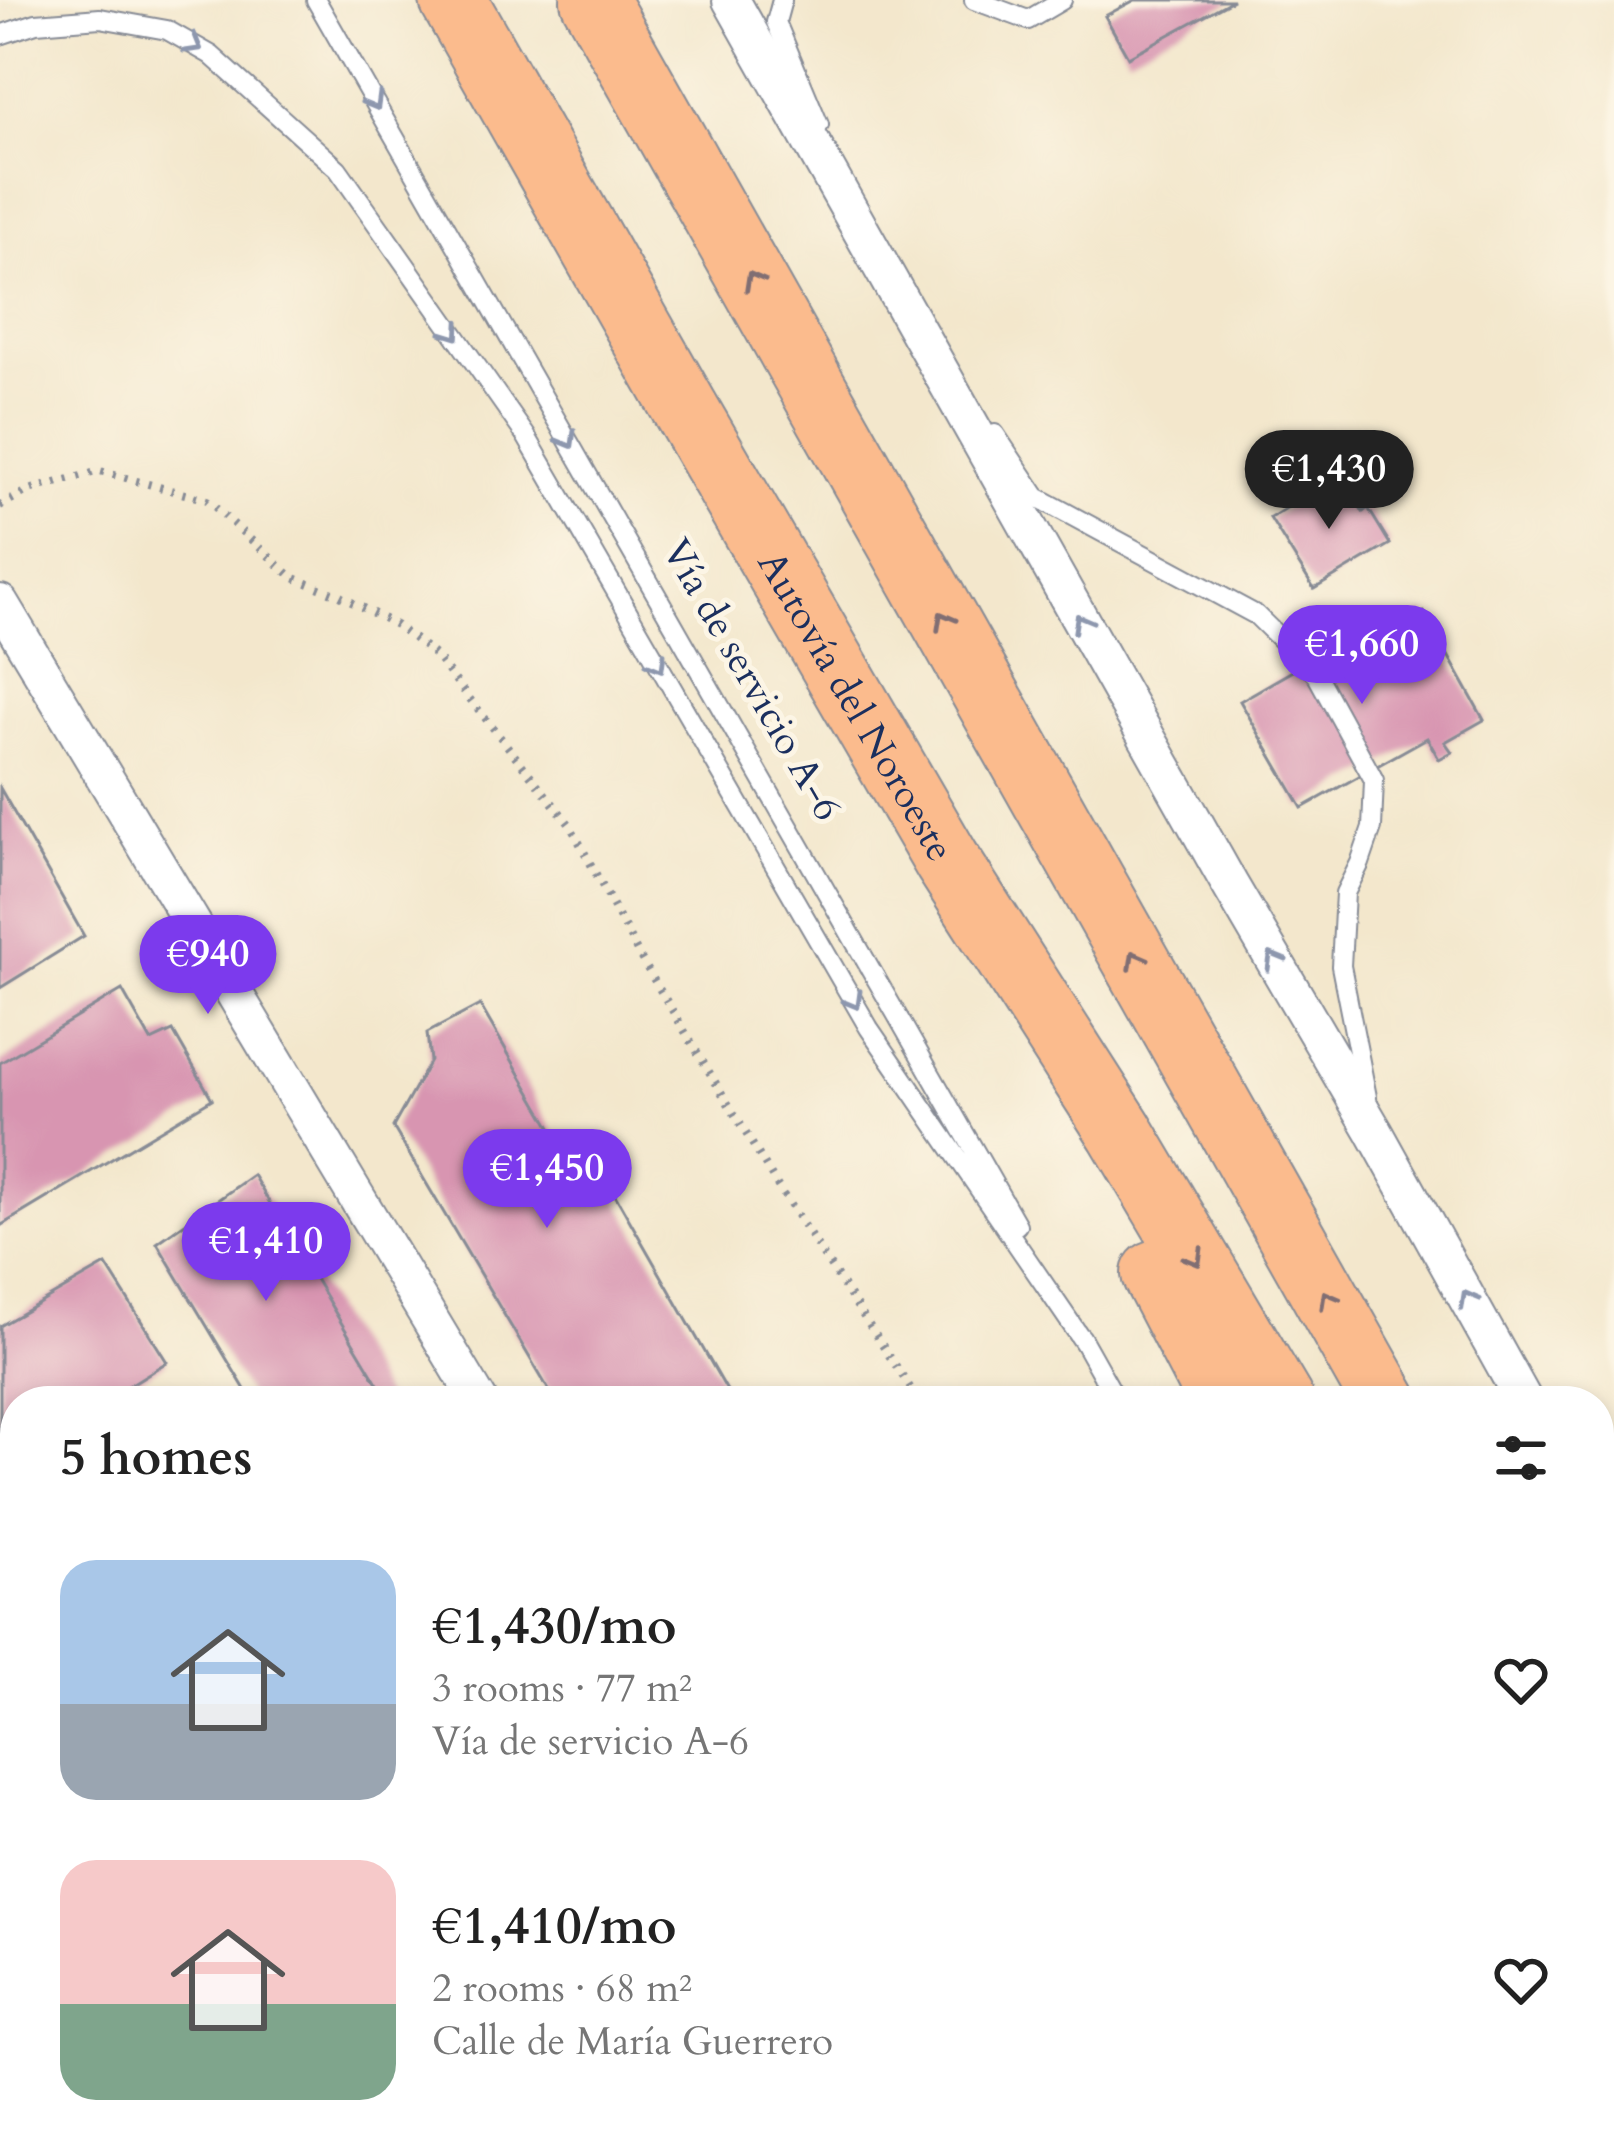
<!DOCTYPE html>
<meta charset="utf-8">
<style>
:root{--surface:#fff;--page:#f2f2f2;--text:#222;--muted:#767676;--accent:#7c3aed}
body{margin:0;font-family:Cardo,serif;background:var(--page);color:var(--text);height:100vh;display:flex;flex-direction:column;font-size:45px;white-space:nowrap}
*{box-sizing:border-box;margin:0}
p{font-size:39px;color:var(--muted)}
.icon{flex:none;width:66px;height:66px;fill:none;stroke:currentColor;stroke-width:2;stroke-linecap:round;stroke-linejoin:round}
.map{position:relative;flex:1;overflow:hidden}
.sheet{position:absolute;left:0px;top:1386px;width:1614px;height:771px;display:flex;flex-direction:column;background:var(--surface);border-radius:48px 48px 0 0;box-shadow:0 6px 18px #0003}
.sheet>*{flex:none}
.price{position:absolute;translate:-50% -102px;padding:0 27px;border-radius:42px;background:var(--accent);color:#fff;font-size:39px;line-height:78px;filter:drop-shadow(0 3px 6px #0008)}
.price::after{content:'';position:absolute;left:50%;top:72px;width:36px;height:27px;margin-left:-18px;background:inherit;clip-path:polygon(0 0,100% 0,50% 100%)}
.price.selected{background:#222;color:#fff}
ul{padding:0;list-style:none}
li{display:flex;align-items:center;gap:36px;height:300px;padding:0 60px}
li span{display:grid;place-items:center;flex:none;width:336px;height:240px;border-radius:36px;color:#555}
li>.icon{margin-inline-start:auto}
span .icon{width:144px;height:144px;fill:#fffc;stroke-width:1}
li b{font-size:51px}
h2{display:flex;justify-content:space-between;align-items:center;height:144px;padding:0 60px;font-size:51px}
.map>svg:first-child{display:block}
.building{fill:#d895b1}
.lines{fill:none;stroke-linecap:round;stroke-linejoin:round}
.lane-casing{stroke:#878b95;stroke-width:22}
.street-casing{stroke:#878b95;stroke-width:40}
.highway-casing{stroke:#878b95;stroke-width:70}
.path{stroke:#878b95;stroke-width:8;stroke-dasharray:3 9;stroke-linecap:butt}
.lane{stroke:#fff;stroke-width:18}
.street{stroke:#fff;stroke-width:36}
.highway{stroke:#fbbb8d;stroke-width:66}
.oneway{stroke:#8d97ae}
.oneway2{stroke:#806e73}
.labels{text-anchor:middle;stroke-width:10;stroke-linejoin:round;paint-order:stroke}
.street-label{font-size:39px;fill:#1b2f5e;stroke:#fcf5e5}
</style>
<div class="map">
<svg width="1614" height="2156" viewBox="0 0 1614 2156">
<rect width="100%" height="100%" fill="#fcf5e5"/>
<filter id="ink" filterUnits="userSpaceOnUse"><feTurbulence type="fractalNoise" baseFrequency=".00833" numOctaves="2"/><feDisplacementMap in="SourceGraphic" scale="24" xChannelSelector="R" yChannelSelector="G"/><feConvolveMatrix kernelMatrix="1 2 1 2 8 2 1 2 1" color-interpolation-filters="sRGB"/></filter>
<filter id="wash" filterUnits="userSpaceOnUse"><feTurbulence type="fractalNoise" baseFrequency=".004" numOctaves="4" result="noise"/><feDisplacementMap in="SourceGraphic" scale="48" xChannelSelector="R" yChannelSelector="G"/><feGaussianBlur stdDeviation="2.7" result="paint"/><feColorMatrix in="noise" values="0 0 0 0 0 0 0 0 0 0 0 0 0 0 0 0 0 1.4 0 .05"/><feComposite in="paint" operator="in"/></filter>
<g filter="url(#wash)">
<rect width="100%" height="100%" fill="#f3e7cc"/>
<g id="blocks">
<path class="building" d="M 1135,0 L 1233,0 L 1128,57 L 1105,16 Z
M 1341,475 L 1363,512 L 1368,508 L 1390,544 L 1314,589 L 1270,518 Z
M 1424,612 L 1484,720 L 1445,742 L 1452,752 L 1439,759 L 1427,738 L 1302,808 L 1240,701 L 1364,630 L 1361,625 L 1382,613 L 1391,627 L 1369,640 L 1372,645 Z
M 0,788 L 84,936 L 0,988 Z
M 122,990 L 151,1041 L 173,1031 L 212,1099 L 0,1226 L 0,1063 Z
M 480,1005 L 568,1157 L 587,1146 L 733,1401 L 553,1401 L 550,1392 L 393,1127 L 430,1061 L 427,1033 Z
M 253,1175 L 388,1401 L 252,1401 L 157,1243 Z
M 106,1265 L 167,1362 L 104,1401 L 15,1401 L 15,1455 L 0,1465 L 0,1326 Z
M 15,1542 L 15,1657 L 0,1632 L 0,1551 Z
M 0,1786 L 15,1810 L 15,1907 L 0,1905 Z
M 0,1961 L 15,1962 L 15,2061 L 0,2060 Z"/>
</g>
</g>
<g filter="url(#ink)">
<use href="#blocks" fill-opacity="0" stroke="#878b95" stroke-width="3"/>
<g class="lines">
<g class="lane-casing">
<path id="lane" d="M 316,0 L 1017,1225
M 782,0 L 776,22 L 819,125
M 974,0 L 1028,20 L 1062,0
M 0,35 L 36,23 L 100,18 L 167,30 L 211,55 L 338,169 L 526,436 L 869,1028 L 1085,1344
M 995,434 L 1037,497 L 1256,615 L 1316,674 L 1374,780 L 1372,828 L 1360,863 L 1345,893 L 1341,966 L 1367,1097
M 1081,1337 L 1117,1401
M 1517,2142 L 1524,2156"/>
</g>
<g class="street-casing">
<path id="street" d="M 731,0 L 1230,885 L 1374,1131 L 1524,1401
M 0,603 L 479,1401
M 1599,1535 L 1614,1562
M 0,2142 L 179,2156
M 360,2156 L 364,2142"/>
</g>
<g class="highway-casing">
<g id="highway">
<path id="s1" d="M 453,0 L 684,407 L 947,861 L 1120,1131 L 1280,1401"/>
<path d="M 594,0 L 1385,1401"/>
<path d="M 1155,1274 L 1221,1401"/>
<path d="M 1599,1780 L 1614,1807"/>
<path d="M 1599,1970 L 1614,1997"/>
<path d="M 1599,2122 L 1614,2150"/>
</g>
</g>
<path class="path" d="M 0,506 L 29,490 L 100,471 L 207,500 L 292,577 L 340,596 L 396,625 L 435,655 L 570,825 L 639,955 L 777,1185 L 919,1401
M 1261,2142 L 1287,2156"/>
<use href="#lane" class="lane"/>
<use href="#street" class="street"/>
<use href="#highway" class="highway"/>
</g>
<defs><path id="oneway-chevron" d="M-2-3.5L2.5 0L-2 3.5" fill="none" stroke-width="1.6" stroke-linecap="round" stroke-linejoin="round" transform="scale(3)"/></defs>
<g class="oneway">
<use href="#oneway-chevron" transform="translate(194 45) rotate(30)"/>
<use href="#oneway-chevron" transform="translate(374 102) rotate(60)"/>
<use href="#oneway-chevron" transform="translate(453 332) rotate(55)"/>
<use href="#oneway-chevron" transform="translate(568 440) rotate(60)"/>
<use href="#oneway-chevron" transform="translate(1081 622) rotate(-119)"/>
<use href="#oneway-chevron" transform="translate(658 664) rotate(60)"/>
<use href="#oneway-chevron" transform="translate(1274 960) rotate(-120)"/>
<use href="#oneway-chevron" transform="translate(854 1001) rotate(60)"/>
<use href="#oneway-chevron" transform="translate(1468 1299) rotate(-119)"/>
</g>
<g class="oneway2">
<use href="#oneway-chevron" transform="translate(753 280) rotate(-119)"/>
<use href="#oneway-chevron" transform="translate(944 620) rotate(-119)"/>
<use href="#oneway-chevron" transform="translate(1136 959) rotate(-119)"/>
<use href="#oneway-chevron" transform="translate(1195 1258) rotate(60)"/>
<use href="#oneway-chevron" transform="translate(1328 1299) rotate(-119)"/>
</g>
</g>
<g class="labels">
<g class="street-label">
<text transform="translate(753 679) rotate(60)" y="14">Vía de servicio A-6</text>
<text dy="14" stroke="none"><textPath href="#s1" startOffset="813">Autovía del Noroeste</textPath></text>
</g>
</g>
</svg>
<b class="price selected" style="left:1329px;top:532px">€1,430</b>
<b class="price" style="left:1362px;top:707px">€1,660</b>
<b class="price" style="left:208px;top:1017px">€940</b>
<b class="price" style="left:547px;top:1231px">€1,450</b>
<b class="price" style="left:266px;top:1304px">€1,410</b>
<section class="sheet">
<h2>5 homes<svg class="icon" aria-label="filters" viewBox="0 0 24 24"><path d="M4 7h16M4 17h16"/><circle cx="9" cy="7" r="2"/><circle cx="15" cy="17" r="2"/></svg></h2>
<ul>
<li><span style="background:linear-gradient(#a9c7e8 60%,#9aa5b1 0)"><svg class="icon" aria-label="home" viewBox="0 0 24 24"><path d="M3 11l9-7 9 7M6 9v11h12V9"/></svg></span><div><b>€1,430/mo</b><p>3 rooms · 77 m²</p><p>Vía de servicio A-6</p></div><svg class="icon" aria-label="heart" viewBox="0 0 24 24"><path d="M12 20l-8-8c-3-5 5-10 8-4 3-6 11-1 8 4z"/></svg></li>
<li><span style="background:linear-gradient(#f6c9c9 60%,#7fa58c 0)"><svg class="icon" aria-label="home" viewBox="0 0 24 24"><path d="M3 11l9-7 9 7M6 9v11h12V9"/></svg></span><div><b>€1,410/mo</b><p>2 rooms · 68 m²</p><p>Calle de María Guerrero</p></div><svg class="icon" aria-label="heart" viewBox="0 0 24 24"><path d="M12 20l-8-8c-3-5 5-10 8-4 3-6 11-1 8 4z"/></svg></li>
</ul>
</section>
</div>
